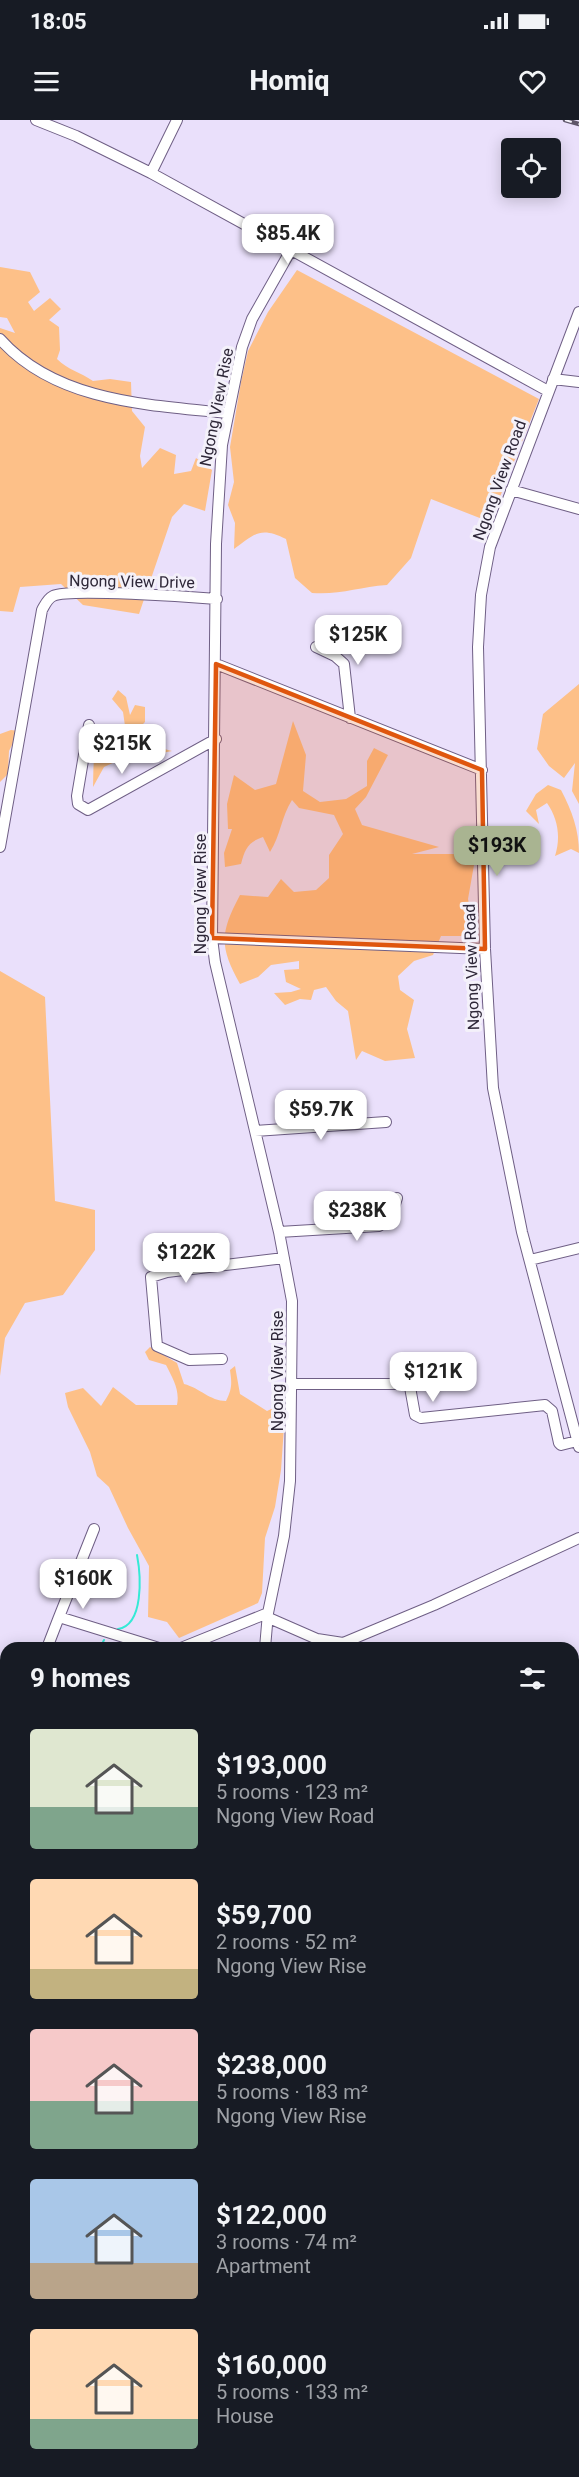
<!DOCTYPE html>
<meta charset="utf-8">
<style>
:root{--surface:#171b24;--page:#20242c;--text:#f1f3f6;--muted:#9ea1a6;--accent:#a9b491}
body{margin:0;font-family:Roboto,sans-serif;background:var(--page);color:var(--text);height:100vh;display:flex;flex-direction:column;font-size:22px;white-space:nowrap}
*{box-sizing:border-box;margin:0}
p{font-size:20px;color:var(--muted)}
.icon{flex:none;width:33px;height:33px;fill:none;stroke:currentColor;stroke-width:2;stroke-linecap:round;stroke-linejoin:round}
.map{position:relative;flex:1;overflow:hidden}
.drawer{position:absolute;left:0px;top:1522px;width:579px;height:836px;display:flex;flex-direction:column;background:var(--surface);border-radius:18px 18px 0 0;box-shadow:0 3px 15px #0003}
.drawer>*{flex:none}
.fabs{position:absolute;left:501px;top:18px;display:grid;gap:12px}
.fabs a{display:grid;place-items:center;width:60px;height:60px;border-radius:6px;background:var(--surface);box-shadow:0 3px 15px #0003;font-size:30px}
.price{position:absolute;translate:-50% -51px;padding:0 14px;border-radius:12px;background:#fff;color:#222;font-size:20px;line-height:39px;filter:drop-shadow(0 2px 3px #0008)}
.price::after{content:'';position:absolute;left:50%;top:36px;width:18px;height:14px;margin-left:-9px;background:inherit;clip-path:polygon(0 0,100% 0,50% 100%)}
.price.on{background:var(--accent);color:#111}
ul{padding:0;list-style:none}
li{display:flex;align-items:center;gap:18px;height:150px;padding:0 30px}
li span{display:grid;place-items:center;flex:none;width:168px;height:120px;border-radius:6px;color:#555}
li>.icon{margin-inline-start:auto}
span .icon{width:72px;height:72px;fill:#fffc;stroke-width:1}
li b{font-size:26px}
h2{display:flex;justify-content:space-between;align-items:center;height:72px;padding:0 30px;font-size:26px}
.status{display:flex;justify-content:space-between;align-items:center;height:42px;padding:0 30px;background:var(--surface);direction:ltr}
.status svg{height:16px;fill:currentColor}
header{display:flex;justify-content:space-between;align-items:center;height:78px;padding:0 30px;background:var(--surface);font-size:27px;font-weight:800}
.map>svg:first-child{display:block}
.green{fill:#fdc088}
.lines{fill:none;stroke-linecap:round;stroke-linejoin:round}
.stream{stroke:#35ead6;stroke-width:2}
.street-casing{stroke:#6f5f85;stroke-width:12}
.street{stroke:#fff;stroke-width:10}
.rail-casing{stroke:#5e5669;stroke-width:4.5}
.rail{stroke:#f4f1fa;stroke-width:2;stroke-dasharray:7;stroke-linecap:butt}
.marked{fill:#df560e;fill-opacity:0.2;stroke:#df560e;stroke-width:4.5;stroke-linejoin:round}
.labels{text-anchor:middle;stroke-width:6;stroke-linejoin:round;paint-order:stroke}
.street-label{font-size:16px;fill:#2e2738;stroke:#f4f1fa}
</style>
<div class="status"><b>18:05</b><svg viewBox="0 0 49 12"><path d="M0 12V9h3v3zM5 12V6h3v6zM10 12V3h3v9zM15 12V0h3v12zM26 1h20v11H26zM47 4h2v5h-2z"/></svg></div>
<header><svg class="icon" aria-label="menu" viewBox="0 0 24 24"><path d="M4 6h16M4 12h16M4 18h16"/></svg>Homiq<svg class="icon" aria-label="heart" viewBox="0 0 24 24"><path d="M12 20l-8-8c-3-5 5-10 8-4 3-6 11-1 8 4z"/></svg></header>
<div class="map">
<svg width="579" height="2357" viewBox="0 0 579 2357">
<rect width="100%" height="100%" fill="#eae0fb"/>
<path class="green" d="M 0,147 L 30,152 L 40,172 L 28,182 L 34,191 L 50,178 L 61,189 L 49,200 L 59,207 L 60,230 L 57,239 C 68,250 80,252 93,261 L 110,259 L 131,262 L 132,291 L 145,307 L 140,336 L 142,348 L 160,328 L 176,335 L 174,354 L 191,351 L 196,338 L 212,350 L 205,391 L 184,384 L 172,397 L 139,494 L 83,485 L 61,464 L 20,467 L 13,492 L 0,491 L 0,208 L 15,213 L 7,198 L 0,197 Z
M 297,150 L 539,279 L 490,402 L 431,379 L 411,438 L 387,465 C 359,467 340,475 312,473 L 295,458 L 286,419 C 260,406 255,414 234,429 L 235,403 L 228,385 L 234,362 L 230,327 L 241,262 L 248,231 L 268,192 Z
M 579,564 L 579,684 L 572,671 L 575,643 L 564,658 L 549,646 L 537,629 L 543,594 Z
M 118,570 L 126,577 L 130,595 L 135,585 L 145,587 L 145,602 L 139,608 L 153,626 L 172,631 L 147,636 L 127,616 L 121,626 L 119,640 L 104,647 L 93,667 C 94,641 90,603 125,606 L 123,592 L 112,579 Z
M 293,601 L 306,635 L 303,671 L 320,682 L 346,679 L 367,666 L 367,641 L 374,628 L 388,635 L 366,677 L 355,689 L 362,705 L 439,727 L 412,734 L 462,734 L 474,745 L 468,779 L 473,804 L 461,816 L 441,816 L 433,835 L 414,841 L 398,856 L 400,870 L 414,880 L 407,909 L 415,938 L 385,941 L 362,931 L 356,940 L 348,891 L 336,881 L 326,867 L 314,870 L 311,880 L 300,879 L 285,885 L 274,873 L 291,872 L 301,869 L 286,862 L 284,850 L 299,849 L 299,841 L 271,845 L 258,857 L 240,864 C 219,826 220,813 240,775 L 268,777 L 281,759 L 294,772 L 316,770 L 329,758 L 329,735 L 343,714 L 334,695 L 299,688 L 292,680 C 281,697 281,715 270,732 L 263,717 C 248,722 245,729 241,744 L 225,747 L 224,733 L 232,709 L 228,709 L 227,684 L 234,655 L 255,670 L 276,664 Z
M 11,610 L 19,611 L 9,631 L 8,654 L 0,662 L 0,614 Z
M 548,665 L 561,670 C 572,691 579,710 579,733 L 571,729 L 555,736 C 561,717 558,699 547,683 L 536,690 L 539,704 L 526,691 L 536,674 Z
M 0,851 L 45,877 L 55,1081 L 95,1090 L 95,1130 L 63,1175 L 25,1183 L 5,1218 L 0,1256 Z
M 150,1227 L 177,1243 L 184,1264 C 200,1268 210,1281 226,1281 C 232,1269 232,1264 230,1250 L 235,1246 L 240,1274 L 267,1291 L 280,1285 L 284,1307 L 281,1350 L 275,1387 L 265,1418 L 262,1473 L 258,1483 L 179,1518 L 167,1502 L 148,1497 L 149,1446 L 128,1408 L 109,1367 L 97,1356 L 90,1332 L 68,1287 L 65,1273 L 83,1268 L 101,1286 L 113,1267 L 136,1285 L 177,1285 C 180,1270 173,1259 166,1245 L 149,1240 L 145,1232 Z
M 0,2212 L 6,2231 L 6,2352 L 44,2352 L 46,2357 L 0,2357 Z"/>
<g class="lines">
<path class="stream" d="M 118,1509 C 144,1505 141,1456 137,1435
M 100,1528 L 104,1520"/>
<g class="street-casing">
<path id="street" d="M 36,0 L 76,16 L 151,53 L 548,271
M 151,53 L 177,0
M 579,192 L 490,427 L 481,475 L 478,527 L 485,829 L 493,968 L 522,1112 L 579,1327
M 0,219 C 56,282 149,285 227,293
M 553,259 L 579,262
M 511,370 L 579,389
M 316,527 L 335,536 L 344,544 L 350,598
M 216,544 L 482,650
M 89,605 L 77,676 L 78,684 L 88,690 L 216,619
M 0,727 L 42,490 C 45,485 47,479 53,476 C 68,468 192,477 217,479
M 212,818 L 485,829
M 255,1011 L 386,1002
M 279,1112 L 379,1106 L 390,1099 L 397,1078
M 530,1140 L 579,1128
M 222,1239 L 189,1240 L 157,1226 L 151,1157 L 167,1152 L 284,1138
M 292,1264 L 406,1264 L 410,1267 L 415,1295 L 421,1298 L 545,1285 L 552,1291 L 559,1323 L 561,1325 L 577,1321
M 94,1409 L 59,1497 L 159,1528
M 269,1498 L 317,1519 L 343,1523 L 434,1485 L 579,1418
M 47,1528 L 59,1497
M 181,1528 L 268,1493
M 265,1528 L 268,1493 L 284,1416 L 290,1361 L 292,1181 L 279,1112 L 215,842 L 212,818 L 216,424 L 222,325 L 242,227 L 252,199 L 291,130
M 573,1580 L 579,1577
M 573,1710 L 579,1707
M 573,1846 L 579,1843
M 573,2148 L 579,2144
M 573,2189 L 579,2174
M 160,2352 L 170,2357
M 280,2357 L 283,2352"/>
</g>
<use href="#street" class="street"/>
<g class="rail-casing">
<path id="rail" d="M 565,0 L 579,4"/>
</g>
<use href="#rail" class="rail"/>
</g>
<path class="marked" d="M 216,544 L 482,650 L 485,829 L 212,818 Z"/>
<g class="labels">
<g class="street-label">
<text transform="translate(216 287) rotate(-79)" y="6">Ngong View Rise</text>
<text transform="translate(499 360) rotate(-70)" y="6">Ngong View Road</text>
<text transform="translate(132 461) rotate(1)" y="6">Ngong View Drive</text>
<text transform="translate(200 774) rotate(-90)" y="6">Ngong View Rise</text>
<text transform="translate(471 847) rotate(-92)" y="6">Ngong View Road</text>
<text transform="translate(277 1251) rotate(-90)" y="6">Ngong View Rise</text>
</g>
</g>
</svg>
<div class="fabs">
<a><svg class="icon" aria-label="locate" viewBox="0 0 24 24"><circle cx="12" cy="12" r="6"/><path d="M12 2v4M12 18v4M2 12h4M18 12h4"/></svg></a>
</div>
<b class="price" style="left:288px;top:145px">$85.4K</b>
<b class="price" style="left:358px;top:546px">$125K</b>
<b class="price" style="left:122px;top:655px">$215K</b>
<b class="price on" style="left:497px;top:757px">$193K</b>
<b class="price" style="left:321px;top:1021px">$59.7K</b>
<b class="price" style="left:357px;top:1122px">$238K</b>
<b class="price" style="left:186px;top:1164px">$122K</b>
<b class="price" style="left:433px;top:1283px">$121K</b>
<b class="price" style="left:83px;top:1490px">$160K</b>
<section class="drawer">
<h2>9 homes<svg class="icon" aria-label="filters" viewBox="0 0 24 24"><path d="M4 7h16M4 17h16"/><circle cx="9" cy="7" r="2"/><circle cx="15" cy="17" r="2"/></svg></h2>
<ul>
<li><span style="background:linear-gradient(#dfe7d0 65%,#7fa58c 0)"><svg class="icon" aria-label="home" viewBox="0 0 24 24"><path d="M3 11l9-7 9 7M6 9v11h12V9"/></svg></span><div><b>$193,000</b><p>5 rooms · 123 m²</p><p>Ngong View Road</p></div></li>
<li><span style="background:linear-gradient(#ffd9b3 75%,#c2b280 0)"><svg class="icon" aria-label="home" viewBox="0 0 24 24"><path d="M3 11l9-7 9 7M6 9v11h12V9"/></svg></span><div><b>$59,700</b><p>2 rooms · 52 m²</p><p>Ngong View Rise</p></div></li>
<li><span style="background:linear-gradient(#f6c9c9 60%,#7fa58c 0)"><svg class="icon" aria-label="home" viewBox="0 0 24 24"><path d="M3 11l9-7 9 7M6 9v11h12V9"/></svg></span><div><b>$238,000</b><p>5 rooms · 183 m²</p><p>Ngong View Rise</p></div></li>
<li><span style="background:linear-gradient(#a9c7e8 70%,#b9a48a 0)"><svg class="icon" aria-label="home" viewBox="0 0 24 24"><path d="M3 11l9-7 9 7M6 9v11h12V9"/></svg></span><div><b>$122,000</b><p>3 rooms · 74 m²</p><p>Apartment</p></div></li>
<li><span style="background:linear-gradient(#ffd9b3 75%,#7fa58c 0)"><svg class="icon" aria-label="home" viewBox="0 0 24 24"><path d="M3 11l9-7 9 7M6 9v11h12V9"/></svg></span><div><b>$160,000</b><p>5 rooms · 133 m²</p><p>House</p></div></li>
</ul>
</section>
</div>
